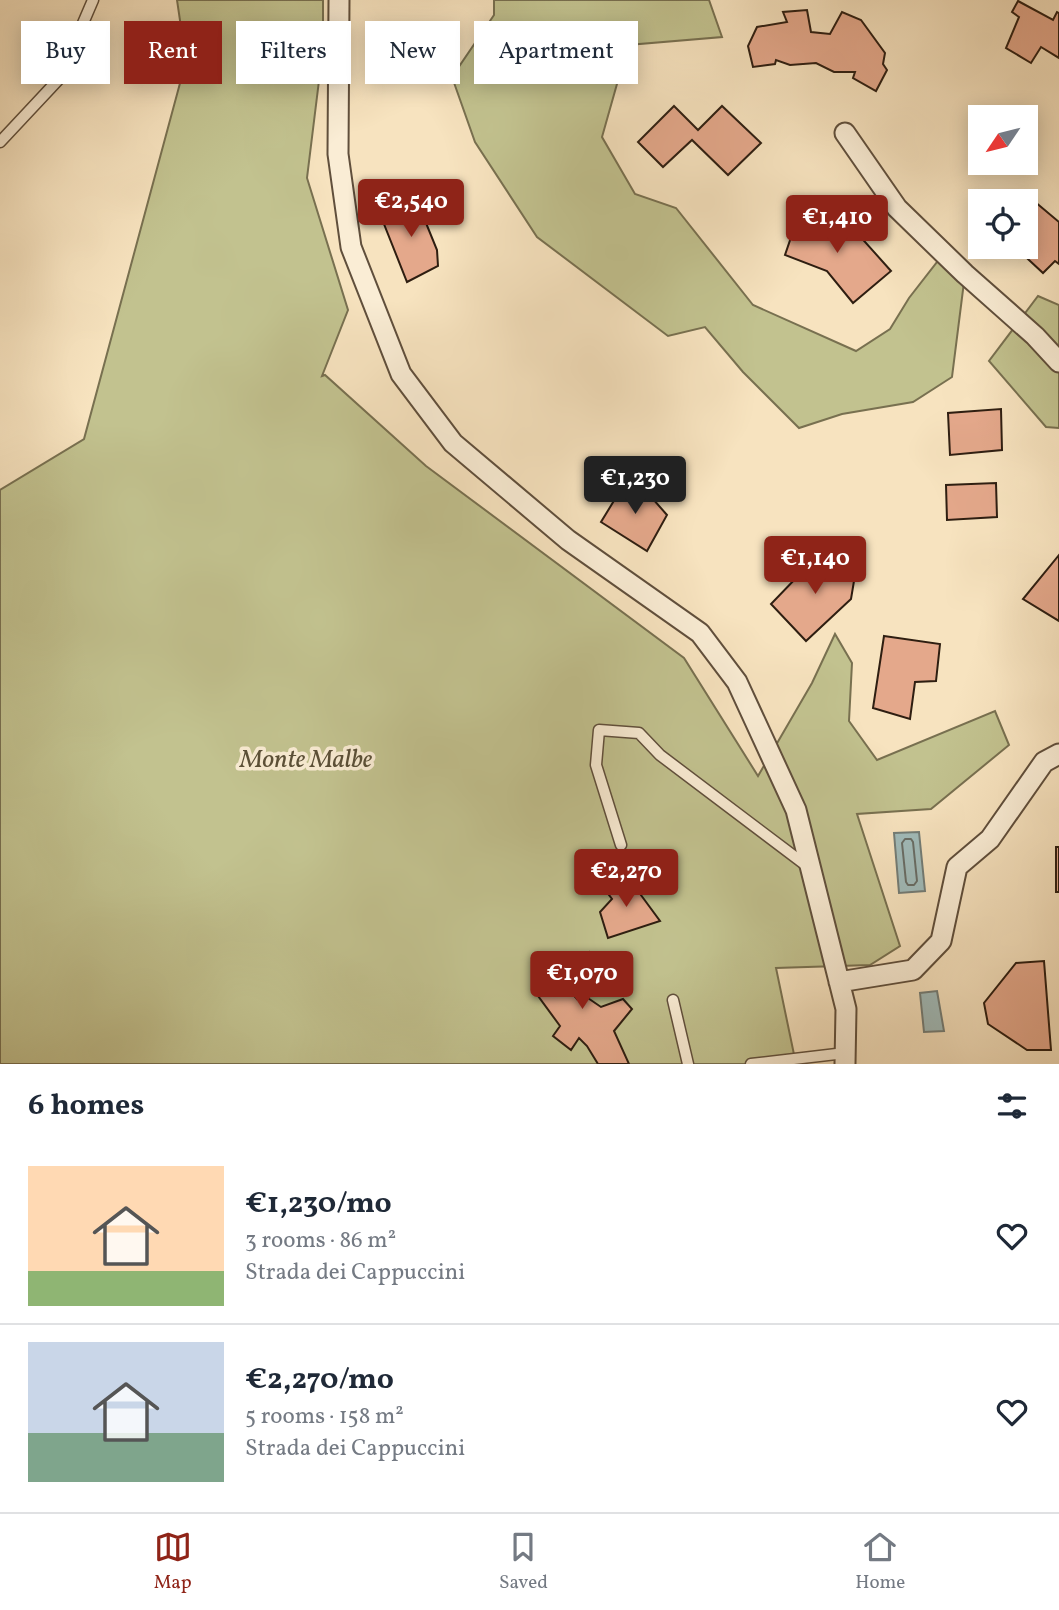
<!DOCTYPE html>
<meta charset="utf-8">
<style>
:root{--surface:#fff;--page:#f6f6f7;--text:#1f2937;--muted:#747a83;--line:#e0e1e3;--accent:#8f2418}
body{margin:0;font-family:Vollkorn,serif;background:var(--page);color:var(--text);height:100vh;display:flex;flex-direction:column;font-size:26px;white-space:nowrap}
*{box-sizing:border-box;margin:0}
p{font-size:23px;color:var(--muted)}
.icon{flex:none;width:38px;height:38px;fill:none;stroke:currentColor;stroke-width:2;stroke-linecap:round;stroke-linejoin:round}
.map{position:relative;height:1064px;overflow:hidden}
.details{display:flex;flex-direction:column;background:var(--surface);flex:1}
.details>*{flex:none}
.banner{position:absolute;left:21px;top:21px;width:700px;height:63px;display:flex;gap:14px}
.needle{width:46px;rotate:235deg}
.tools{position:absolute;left:968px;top:105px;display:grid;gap:14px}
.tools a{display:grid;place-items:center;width:70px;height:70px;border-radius:0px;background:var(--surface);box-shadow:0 4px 18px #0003;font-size:35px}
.price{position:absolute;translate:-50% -60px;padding:0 16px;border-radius:7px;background:var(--accent);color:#fff;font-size:23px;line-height:46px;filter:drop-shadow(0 2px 4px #0008)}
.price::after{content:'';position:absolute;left:50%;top:42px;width:21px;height:16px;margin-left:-10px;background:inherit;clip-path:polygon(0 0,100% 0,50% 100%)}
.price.current{background:#222;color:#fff}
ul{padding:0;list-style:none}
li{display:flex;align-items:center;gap:21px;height:175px;padding:0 28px}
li+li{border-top:2px solid var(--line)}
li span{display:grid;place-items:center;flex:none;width:196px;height:140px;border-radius:0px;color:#555}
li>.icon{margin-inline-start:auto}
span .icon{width:84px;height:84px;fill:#fffc;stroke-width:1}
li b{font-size:30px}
h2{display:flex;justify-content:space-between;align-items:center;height:84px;padding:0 28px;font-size:30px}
.pill{padding:0 24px;border-radius:0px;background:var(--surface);box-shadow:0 4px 18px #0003;font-size:24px;line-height:63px}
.pill.current{background:var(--accent);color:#fff}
.dock{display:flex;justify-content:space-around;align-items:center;height:98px;border-top:2px solid var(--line);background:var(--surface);font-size:19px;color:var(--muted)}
.dock a{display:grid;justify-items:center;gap:4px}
.dock .current{color:var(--accent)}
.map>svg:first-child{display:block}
.green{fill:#c2c28f;stroke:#787050;stroke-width:2}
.water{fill:#a1bcbb;stroke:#737d77;stroke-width:2}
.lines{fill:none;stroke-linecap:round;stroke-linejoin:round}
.shore{stroke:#686d66;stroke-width:2}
.building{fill:#e4a88b;stroke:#2e1e11;stroke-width:2}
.service-casing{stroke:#604f3c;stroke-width:13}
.minor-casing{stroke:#604f3c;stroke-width:23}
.service{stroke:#faedd5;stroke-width:10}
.minor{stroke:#faedd5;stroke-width:19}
.labels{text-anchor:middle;stroke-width:7;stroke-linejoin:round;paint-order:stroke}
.park-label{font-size:26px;font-style:italic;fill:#5a4f37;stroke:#faedd5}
</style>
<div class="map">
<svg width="1059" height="1064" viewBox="0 0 1059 1064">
<rect width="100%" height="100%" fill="#f7e3bf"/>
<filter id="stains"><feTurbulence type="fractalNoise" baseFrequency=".00286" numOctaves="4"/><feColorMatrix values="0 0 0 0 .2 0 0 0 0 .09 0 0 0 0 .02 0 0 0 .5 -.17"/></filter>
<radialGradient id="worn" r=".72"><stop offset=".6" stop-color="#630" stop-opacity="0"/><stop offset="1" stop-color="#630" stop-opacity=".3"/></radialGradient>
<path class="green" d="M 177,0 L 323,0 L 323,48 L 307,178 L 348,310 L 322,376 L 325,375 L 426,466 L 684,658 L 758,776 L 812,683 L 835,634 L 852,663 L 849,721 L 877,760 L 995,711 L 1009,745 L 931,809 L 857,814 L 900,946 L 870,965 L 776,968 L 796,1064 L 0,1064 L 0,490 L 84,439 L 186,61 Z
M 494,0 L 709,0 L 722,37 L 628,45 L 602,137 L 635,194 L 676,208 L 753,305 L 856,351 L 890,329 L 909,298 L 944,253 L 965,274 L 952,377 L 913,402 L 842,414 L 799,428 L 743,372 L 705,327 L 668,336 L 537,237 L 475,142 L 452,77 L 494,15 Z
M 1038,296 L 1059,305 L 1059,428 L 1046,427 L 989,361 Z"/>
<path class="water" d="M 919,832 L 925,891 L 899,893 L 894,833 Z
M 937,991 L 944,1031 L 924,1032 L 920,993 Z"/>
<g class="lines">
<path class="shore" d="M 905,839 L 911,839 L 913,842 L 917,881 L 914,885 L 908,885 L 906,882 L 902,843 Z"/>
</g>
<path class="building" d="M 1018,1 L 1053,20 L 1057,12 L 1059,13 L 1059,58 L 1041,47 L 1031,63 L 1006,48 L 1019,17 L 1012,12 Z
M 807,10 L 811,32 L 830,34 L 842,12 L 861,20 L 885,53 L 883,64 L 887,70 L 876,91 L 853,78 L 855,72 L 834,72 L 816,63 L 790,65 L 776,60 L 775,64 L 753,67 L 748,46 L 757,27 L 787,22 L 783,12 Z
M 674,106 L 698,130 L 722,106 L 761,143 L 728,175 L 692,140 L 663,167 L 638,142 Z
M 415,196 L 437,250 L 438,266 L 407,282 L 380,214 Z
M 1028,196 L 1059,222 L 1059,264 L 1055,261 L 1043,273 L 1015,247 L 1026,247 L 1026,201 L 1023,201 Z
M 799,214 L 858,234 L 891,271 L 853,303 L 827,271 L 785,255 Z
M 1001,409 L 1002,450 L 950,455 L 948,413 Z
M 626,481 L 653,499 L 667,515 L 647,551 L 601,522 Z
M 996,483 L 997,517 L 947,520 L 946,485 Z
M 824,549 L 854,581 L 851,599 L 806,641 L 771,604 Z
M 1059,555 L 1059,621 L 1023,599 Z
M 884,636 L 940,644 L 936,681 L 915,682 L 910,719 L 873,708 Z
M 1056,847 L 1059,847 L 1059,892 L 1056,892 Z
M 624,872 L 660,921 L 608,938 L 600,912 L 612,899 L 606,891 Z
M 589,952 L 596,973 L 570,991 L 577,999 L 582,994 L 601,1007 L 623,999 L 632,1009 L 614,1031 L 629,1064 L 598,1064 L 587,1046 L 579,1038 L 571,1050 L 553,1036 L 560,1026 L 533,989 L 555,963 Z
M 1044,961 L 1051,1050 L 1027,1050 L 988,1024 L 984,1003 L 1016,963 Z"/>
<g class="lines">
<g class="service-casing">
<path id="service" d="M 0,142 L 59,79 L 93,0
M 621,845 L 596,765 L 599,730 L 639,733 L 660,755 L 807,866
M 673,1000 L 688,1064
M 751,1064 L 845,1053"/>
</g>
<g class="minor-casing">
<path id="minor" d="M 339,0 L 338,154 L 351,247 L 401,374 L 453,443 L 568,540 L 700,633 L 737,682 L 796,810 L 846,1009 L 845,1064
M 845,133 L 897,208 L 965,274 L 1035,336 L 1059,362
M 839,982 L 913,970 L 941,941 L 957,867 L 990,839 L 1044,762 L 1059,754"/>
</g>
<use href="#service" class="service"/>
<use href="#minor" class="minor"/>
</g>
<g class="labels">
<g class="park-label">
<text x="306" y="767">Monte Malbe</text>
</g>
</g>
<rect width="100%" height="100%" filter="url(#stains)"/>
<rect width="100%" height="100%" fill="url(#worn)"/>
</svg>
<div class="tools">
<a><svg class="needle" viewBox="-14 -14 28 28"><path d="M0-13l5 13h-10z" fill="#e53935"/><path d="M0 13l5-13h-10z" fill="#747a83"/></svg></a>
<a><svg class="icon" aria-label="locate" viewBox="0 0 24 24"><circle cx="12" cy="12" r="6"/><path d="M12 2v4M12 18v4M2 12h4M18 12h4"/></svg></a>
</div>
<b class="price" style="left:411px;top:239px">€2,540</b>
<b class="price" style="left:837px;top:255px">€1,410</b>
<b class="price current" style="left:635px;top:516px">€1,230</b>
<b class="price" style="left:815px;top:596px">€1,140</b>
<b class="price" style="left:626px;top:909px">€2,270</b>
<b class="price" style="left:582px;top:1011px">€1,070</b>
<div class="banner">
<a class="pill">Buy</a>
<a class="pill current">Rent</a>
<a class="pill">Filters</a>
<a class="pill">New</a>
<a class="pill">Apartment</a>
</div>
</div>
<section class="details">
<h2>6 homes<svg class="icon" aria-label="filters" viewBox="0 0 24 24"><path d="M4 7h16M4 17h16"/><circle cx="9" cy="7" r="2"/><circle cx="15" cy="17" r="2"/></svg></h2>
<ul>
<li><span style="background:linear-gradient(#ffd9b3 75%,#8fb573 0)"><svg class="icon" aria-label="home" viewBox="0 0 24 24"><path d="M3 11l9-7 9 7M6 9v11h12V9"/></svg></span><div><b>€1,230/mo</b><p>3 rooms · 86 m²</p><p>Strada dei Cappuccini</p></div><svg class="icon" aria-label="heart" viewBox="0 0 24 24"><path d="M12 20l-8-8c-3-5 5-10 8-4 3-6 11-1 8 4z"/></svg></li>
<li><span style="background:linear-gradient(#c9d6e8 65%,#7fa58c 0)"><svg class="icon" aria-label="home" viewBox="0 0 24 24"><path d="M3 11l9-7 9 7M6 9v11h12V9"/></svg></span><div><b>€2,270/mo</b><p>5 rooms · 158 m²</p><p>Strada dei Cappuccini</p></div><svg class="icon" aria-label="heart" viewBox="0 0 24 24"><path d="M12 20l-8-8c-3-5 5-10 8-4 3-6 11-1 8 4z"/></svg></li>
</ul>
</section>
<nav class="dock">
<a class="current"><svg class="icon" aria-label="map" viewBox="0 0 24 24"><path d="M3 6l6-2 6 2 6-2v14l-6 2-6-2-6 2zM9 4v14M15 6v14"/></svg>Map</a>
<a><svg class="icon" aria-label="saved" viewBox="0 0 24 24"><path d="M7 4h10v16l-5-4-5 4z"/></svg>Saved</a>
<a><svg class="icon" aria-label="home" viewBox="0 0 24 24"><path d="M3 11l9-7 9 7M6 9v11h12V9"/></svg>Home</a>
</nav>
